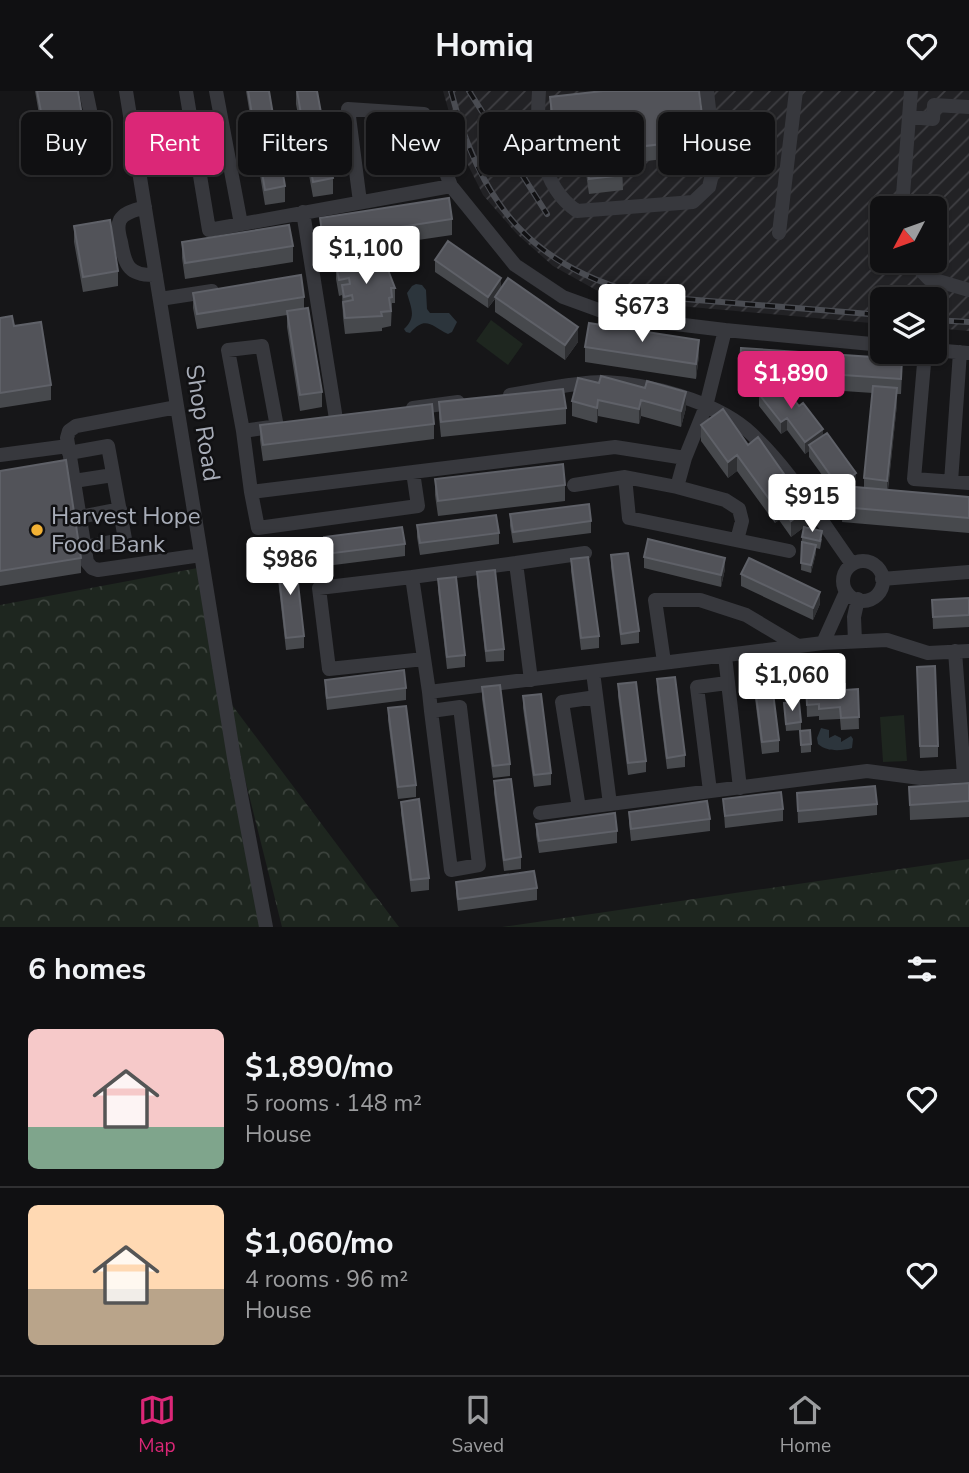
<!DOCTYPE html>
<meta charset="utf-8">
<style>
:root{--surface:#101012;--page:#1e1e20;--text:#f1f3f6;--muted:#9c9d9f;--line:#303032;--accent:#db2777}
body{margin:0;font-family:"Nunito Sans",sans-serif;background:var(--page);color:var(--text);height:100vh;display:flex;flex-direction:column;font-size:26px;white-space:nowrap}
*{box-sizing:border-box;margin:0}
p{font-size:23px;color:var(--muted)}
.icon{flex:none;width:38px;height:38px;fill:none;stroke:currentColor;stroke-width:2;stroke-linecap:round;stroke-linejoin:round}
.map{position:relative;height:836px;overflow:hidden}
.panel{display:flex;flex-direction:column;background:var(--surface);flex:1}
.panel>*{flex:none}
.top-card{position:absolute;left:21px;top:21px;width:928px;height:63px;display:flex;gap:14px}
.needle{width:46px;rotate:229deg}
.tools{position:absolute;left:870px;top:105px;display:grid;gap:14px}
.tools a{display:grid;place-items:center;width:77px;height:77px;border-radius:10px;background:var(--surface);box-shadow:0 2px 5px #0004,0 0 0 2px var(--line);font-size:35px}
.price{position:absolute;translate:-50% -60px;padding:0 16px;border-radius:7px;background:#fff;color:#222;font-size:23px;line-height:46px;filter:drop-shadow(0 2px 4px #0008)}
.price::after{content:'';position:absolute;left:50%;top:42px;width:21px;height:16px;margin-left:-10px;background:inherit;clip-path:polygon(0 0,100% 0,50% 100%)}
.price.on{background:var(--accent);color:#fff}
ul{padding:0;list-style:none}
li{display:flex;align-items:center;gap:21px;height:175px;padding:0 28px}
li+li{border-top:2px solid var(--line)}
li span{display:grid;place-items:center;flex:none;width:196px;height:140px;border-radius:10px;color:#555}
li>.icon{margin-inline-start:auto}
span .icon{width:84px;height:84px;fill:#fffc;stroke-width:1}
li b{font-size:30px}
h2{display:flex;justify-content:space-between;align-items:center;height:84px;padding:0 28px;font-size:30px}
.pill{padding:0 24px;border-radius:10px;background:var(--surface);box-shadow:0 2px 5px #0004,0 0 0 2px var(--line);font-size:24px;line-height:63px}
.pill.on{background:var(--accent);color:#fff}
header{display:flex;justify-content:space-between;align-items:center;height:91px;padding:0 28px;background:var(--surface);font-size:32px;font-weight:700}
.tab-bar{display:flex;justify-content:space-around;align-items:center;height:98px;border-top:2px solid var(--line);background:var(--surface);font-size:19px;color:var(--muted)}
.tab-bar a{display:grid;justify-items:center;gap:4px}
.tab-bar .on{color:var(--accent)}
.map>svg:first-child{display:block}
.industrial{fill:url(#industrial-furrows);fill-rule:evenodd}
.grass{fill:#1e261f}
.forest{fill:url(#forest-crowns)}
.water{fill:#2c353c}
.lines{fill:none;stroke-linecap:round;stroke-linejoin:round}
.minor{stroke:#37383d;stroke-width:14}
.rail-casing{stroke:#4a4c52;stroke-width:6}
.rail{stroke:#111113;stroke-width:3.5;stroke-dasharray:10;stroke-linecap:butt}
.wall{fill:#47494d;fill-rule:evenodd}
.shaded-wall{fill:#2f3033}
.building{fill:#525359;stroke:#5f6168;stroke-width:2}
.poi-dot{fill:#f2b134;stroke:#111113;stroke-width:2.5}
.labels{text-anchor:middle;stroke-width:5;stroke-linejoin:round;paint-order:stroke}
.street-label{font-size:24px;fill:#a8adb8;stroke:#111113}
.poi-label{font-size:24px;fill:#a8adb8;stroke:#111113;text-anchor:start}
</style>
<header><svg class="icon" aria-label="back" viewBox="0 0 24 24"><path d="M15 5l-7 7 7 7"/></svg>Homiq<svg class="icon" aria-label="heart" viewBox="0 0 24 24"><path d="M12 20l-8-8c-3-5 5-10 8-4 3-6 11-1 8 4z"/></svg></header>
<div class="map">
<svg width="969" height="836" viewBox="0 0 969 836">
<defs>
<pattern id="industrial-furrows" width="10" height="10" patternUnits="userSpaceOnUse" patternTransform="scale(1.75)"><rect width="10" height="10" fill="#222225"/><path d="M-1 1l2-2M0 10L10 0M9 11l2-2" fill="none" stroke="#3f3f43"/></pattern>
<pattern id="forest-crowns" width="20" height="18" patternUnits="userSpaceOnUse" patternTransform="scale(1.75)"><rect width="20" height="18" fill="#1e261f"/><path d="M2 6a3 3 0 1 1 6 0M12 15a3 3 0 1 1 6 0" fill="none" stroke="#3c433d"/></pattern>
</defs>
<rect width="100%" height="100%" fill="#161618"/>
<path class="industrial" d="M 443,0 L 969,0 L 969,240 L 935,237 L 934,208 L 882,208 L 882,233 L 646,212 L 596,199 L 553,175 L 517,143 L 483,104 L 459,56 ZM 882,117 L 934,117 L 934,170 L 882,170 Z"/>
<path class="grass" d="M 420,57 L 424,82 L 411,84 L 407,59 Z
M 491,229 L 523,253 L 508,274 L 476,250 Z
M 904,624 L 907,670 L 883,671 L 880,626 Z"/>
<path class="forest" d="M 203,476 L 223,602 L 399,836 L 282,836 L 227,616 L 266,836 L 0,836 L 0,514 Z
M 969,768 L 969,836 L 502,836 Z"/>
<path class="water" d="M 416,193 L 422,194 L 426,199 L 427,218 L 430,222 L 449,222 L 457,231 L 452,241 L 448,243 C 431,235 426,224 410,242 L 406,241 L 404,238 C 417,226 411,217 407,202 L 412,195 Z
M 821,637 L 829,639 L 829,647 L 835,644 L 841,647 L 841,651 L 851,645 L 853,648 L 852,657 C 841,660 827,661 818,653 L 817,647 Z"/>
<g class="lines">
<path class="minor" d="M 86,0 L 96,48
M 126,0 L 234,667 L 266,836
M 186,0 L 209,139 L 451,95 L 515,174 L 563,206 L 618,226 L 725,239 L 706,315 L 685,367 L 615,356 L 251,401 L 243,340 L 278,335
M 216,0 L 241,133
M 539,0 C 536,42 539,94 577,120 L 693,111 L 709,96 L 715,71 L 707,0
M 909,26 L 933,28 L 934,14 L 969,16
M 360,111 L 348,18 L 424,23 L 451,95
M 145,116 C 137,119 125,120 120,129 C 117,135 119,144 121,151 C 125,175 129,185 156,184
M 902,117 L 911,0
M 303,121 L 336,328
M 779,142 L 796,0
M 912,170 L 928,187 L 969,199
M 160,208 L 212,200
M 725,239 L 882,254
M 934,259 L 968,262
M 925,261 L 914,388 L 969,392
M 510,304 C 537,300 579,290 605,291 C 650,293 712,310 746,338 C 786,372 821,430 852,473
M 177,316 L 76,335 L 69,340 L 67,347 L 87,471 L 92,477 L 98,479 L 201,464
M 413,317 L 458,311
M 243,340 L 228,259 L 262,255 L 277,336
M 69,362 L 108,355 L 125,448 L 85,456
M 0,364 L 68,355
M 625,386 L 629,427 L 789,460
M 74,390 L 113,384
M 951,391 L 960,261
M 574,394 L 625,386 L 677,396 L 685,367
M 677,396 L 725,409 L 739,418 L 742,430 L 737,449
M 251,401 L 258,437 L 418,415 L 413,381
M 80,426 L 120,418
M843 490a20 20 0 1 1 40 0a20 20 0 1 1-40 0Z
M 516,472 L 585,462
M 412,486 L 319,497 L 329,578 L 424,568
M 882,488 L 969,481
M 855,550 L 854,526 L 858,508
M 823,552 L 846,501
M 955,560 L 964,684
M 725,565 L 740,697
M 664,571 L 655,509 L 700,509 L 746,524 L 798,555
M 593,581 L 610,713
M 531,589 L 516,472 L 412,486 L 429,601 L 823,552 L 887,549 L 928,562 L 969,560
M 429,601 L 431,620 L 451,779 L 479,774 L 460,616 L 431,620
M 710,700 L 697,596 L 727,592
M 579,717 L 562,611 L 596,606
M 540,722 L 867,680 L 920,687 L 969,684"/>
<g class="rail-casing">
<path id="rail" d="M 451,0 C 480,113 532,178 648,205 L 882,224
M 469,0 L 547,123
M 934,229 L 969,231"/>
</g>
<use href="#rail" class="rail"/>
</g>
<path class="wall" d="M 35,0 L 78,0 L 83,31 L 83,46 L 73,48 L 73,61 L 62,63 L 59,49 L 44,52 Z
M 246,0 L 269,0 L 285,95 L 285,111 L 265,114 Z
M 296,0 L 333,87 L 333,103 L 313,106 L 296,13 Z
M 550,6 L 705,48 L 705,63 L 622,73 L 623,99 L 589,103 L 585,75 L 557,79 L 550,22 Z
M 320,127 L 452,128 L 452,144 L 323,163 L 320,142 Z
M 74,135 L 118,180 L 118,195 L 83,201 L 74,151 Z
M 182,151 L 293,155 L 293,171 L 185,188 L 182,167 Z
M 369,162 L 374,167 L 395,197 L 395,212 L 392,212 L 391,235 L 382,237 L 382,240 L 345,243 L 343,226 L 342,204 L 339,205 L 336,188 L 336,173 L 355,170 L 355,163 Z
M 435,169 L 501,197 L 578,251 L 565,269 L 495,221 L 495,208 L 488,217 L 435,181 Z
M 193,202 L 304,206 L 304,217 L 322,301 L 322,316 L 300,320 L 287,236 L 287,224 L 197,238 L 193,217 Z
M 0,227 L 14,235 L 51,294 L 51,309 L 0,317 Z
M 585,256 L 699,264 L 696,288 L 585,271 Z
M 740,277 L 902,283 L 901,303 L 897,303 L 897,313 L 888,399 L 969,406 L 969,442 L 842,431 L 844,403 L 838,406 L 809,366 L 809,360 L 805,363 L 787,339 L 781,343 L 759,315 L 759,303 L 769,295 L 740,293 ZM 784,296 L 873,302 L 864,387 L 864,397 L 852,396 L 856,394 L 823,345 Z
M 578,287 L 686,317 L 681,336 L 641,325 L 639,333 L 598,325 L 597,332 L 572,325 L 572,310 Z
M 439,311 L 566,317 L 566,333 L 441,346 L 439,327 Z
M 434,333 L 434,348 L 263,370 L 260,349 L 260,334 Z
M 701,334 L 748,354 L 784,388 L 810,432 L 805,436 L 822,448 L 820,458 L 816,457 L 816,462 L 811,482 L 801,479 L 802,446 L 804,436 L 791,446 L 779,429 L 775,432 L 737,380 L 728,387 L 701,350 Z
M 0,380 L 81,467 L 81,482 L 0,495 Z
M 435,388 L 565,394 L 565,410 L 438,425 L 435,404 Z
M 510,423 L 591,430 L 591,442 L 513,452 L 510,435 Z
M 417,434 L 499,442 L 499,453 L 420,464 L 417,446 Z
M 324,446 L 405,453 L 405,465 L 326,475 L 324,457 Z
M 611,464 L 639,540 L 639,552 L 621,554 L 611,476 Z
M 644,466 L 725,478 L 721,496 L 644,477 Z
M 277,468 L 304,545 L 304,557 L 286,559 L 277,480 Z
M 571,468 L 599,545 L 599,557 L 581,559 L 571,480 Z
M 477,481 L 504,558 L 504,570 L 486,571 L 477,493 Z
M 741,483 L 820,513 L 813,529 L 741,495 Z
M 438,488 L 465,564 L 465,576 L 447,578 L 438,499 Z
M 969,507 L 969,536 L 933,538 L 932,509 Z
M 752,573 L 779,649 L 779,661 L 762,663 L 752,584 Z
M 657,588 L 685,664 L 685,676 L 667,678 L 657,600 Z
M 917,588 L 938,655 L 938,666 L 920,667 Z
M 325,589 L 406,597 L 406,609 L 327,619 L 325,601 Z
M 618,593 L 646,670 L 646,681 L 628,684 L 618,605 Z
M 835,594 L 845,599 L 858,598 L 859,638 L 841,639 L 840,628 L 819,629 L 819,625 L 807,626 L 806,595 Z
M 482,596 L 510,673 L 510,685 L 493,687 L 482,608 Z
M 523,605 L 551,682 L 551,694 L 534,696 L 523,617 Z
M 784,612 L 801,631 L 801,639 L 786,640 Z
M 388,617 L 416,694 L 416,706 L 398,708 L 388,629 Z
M 800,640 L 811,653 L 811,661 L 801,662 Z
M 494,690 L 521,766 L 521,778 L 504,780 L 494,702 Z
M 969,692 L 969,726 L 910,729 L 909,696 Z
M 797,702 L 877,713 L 877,724 L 798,732 Z
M 723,708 L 783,718 L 783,730 L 725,737 Z
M 401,711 L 429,787 L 429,799 L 411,801 L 401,722 Z
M 629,721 L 710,728 L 710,740 L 631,750 L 629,732 Z
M 536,733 L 617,740 L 617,752 L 539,762 L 536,744 Z
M 456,791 L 537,797 L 537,809 L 458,820 L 456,802 Z"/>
<path class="shaded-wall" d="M 501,187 L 501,199 L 488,217 L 488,206 Z
M 578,236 L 578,251 L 565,269 L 565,254 Z
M 699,249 L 699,264 L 696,288 L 696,273 Z
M 897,297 L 897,313 L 887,405 L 887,390 Z
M 686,301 L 686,317 L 681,336 L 681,320 Z
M 598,309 L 598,325 L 597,332 L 597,317 Z
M 641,309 L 641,325 L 639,333 L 639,318 Z
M 787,327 L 787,339 L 781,343 L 781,331 Z
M 823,338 L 823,349 L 809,354 L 809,360 L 805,363 L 805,351 Z
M 737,364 L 737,380 L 728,387 L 728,371 Z
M 856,382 L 856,394 L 838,406 L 838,395 Z
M 779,413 L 779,429 L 775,432 L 775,416 Z
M 810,416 L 810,432 L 791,446 L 791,430 Z
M 816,454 L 816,462 L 811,482 L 811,474 Z
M 725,467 L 725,478 L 721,496 L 721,484 Z
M 820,501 L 820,513 L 813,529 L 813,517 Z"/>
<path class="building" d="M 37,0 L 78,0 L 83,31 L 71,33 L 73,46 L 62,48 L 59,34 L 44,36 Z
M 248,0 L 269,0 L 285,95 L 265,99 Z
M 297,0 L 317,0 L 333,87 L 313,91 Z
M 603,0 L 699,0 L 705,48 L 620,58 L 623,84 L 589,88 L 585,60 L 557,63 L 550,6 Z
M 449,107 L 452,128 L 323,148 L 320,127 Z
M 110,129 L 118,180 L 83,186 L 74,135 Z
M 289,134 L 293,155 L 185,172 L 182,151 Z
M 448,150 L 501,187 L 488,206 L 435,169 Z
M 368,159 L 369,162 L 373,161 L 374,167 L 382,166 L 385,179 L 388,179 L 395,197 L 391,197 L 392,206 L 389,207 L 391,220 L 381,221 L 382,225 L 345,227 L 343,211 L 353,209 L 352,204 L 344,206 L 342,194 L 350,193 L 349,187 L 339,189 L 336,173 L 356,169 L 355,163 Z
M 301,184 L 304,206 L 197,223 L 193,202 Z
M 508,187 L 578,236 L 565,254 L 495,206 Z
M 308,217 L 322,301 L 300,304 L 287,220 Z
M 12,225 L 14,235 L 41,231 L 51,294 L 0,302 L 0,227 Z
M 589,232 L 699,249 L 696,273 L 585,256 Z
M 741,257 L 902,268 L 901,288 L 740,277 Z
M 601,285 L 645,297 L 647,290 L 686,301 L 681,320 L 641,309 L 639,318 L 598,309 L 597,317 L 572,310 L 578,287 L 599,292 Z
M 778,288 L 799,315 L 803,312 L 823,338 L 805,351 L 787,327 L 781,331 L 759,303 Z
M 873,295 L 897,297 L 887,390 L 864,387 Z
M 563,298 L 566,317 L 441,331 L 439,311 Z
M 432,313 L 434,333 L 263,354 L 260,334 Z
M 723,318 L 748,354 L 758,346 L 784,383 L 781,384 L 794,402 L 798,399 L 810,416 L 791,430 L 779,413 L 775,416 L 737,364 L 728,371 L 701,334 Z
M 827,342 L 856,382 L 838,395 L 809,354 Z
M 66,369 L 81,467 L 0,480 L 0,380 Z
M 563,373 L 565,394 L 438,410 L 435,388 Z
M 844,395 L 969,406 L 969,427 L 842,416 Z
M 589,413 L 591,430 L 513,441 L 510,423 Z
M 496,424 L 499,442 L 420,452 L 417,434 Z
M 402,436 L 405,453 L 326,463 L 324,446 Z
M 804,436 L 822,440 L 820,450 L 802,446 Z
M 648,448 L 725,467 L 721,484 L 644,466 Z
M 802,451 L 816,454 L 811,474 L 801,472 Z
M 628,462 L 639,540 L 621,543 L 611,464 Z
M 295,466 L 304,545 L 286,547 L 277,468 Z
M 588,466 L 599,545 L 581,547 L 571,468 Z
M 749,467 L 820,501 L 813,517 L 741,483 Z
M 495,479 L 504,558 L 486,560 L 477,481 Z
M 456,486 L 465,564 L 447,566 L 438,488 Z
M 969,507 L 969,524 L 933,526 L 932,509 Z
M 769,570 L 779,649 L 762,651 L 752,573 Z
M 935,575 L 938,655 L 920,655 L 917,576 Z
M 404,579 L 406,597 L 327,607 L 325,589 Z
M 675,586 L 685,664 L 667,667 L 657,588 Z
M 834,589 L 835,594 L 845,593 L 845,599 L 858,598 L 859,626 L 841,627 L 840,616 L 819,618 L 819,613 L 807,614 L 806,595 L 828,593 L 828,590 Z
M 636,591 L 646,670 L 628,672 L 618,593 Z
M 500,594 L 510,673 L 493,675 L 482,596 Z
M 541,603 L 551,682 L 534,684 L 523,605 Z
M 799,611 L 801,631 L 786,633 L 784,612 Z
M 406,615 L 416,694 L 398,696 L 388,617 Z
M 810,639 L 811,653 L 801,654 L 800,640 Z
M 511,688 L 521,766 L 504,769 L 494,690 Z
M 969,692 L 969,710 L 910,714 L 909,696 Z
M 875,695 L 877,713 L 798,720 L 797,702 Z
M 781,701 L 783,718 L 725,725 L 723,708 Z
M 419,708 L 429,787 L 411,789 L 401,711 Z
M 707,710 L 710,728 L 631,738 L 629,721 Z
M 615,722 L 617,740 L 539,750 L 536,733 Z
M 534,780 L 537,797 L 458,808 L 456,791 Z"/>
<circle class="poi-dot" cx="37" cy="439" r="7"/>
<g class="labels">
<g class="street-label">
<text transform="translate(203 332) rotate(81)" y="8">Shop Road</text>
</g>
<g class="poi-label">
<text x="51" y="433">Harvest Hope<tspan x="51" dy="28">Food Bank</tspan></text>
</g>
</g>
</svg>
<div class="tools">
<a><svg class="needle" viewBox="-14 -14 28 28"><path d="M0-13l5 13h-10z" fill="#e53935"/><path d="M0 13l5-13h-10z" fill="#9c9d9f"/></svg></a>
<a><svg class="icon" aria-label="layers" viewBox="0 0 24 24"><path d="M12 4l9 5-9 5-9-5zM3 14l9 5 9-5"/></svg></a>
</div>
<b class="price" style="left:366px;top:195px">$1,100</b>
<b class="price" style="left:642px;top:253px">$673</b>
<b class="price on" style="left:791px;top:320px">$1,890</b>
<b class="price" style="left:812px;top:443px">$915</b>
<b class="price" style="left:290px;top:506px">$986</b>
<b class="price" style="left:792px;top:622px">$1,060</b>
<div class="top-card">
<a class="pill">Buy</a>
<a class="pill on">Rent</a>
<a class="pill">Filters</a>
<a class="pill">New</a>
<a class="pill">Apartment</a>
<a class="pill">House</a>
</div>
</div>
<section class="panel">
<h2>6 homes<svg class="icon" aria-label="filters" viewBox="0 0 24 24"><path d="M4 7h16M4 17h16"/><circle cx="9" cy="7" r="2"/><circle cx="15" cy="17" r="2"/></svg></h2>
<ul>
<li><span style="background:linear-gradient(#f6c9c9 70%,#7fa58c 0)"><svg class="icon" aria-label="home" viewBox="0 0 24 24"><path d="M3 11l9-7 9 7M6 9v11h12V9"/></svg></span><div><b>$1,890/mo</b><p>5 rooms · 148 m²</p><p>House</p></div><svg class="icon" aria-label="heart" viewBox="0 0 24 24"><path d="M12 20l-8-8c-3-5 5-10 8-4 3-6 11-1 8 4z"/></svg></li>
<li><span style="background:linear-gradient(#ffd9b3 60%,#b9a48a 0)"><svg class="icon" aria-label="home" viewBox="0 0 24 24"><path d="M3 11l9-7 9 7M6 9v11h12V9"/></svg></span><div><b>$1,060/mo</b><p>4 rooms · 96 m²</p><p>House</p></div><svg class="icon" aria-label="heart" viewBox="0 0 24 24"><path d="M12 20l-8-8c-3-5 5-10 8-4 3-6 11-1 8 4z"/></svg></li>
</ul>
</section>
<nav class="tab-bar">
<a class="on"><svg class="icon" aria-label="map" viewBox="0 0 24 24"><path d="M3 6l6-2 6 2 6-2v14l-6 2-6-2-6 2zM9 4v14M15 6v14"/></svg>Map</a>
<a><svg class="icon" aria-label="saved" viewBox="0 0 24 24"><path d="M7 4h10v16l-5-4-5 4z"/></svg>Saved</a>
<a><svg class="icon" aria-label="home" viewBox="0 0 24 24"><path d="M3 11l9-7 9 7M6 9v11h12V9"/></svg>Home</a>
</nav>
